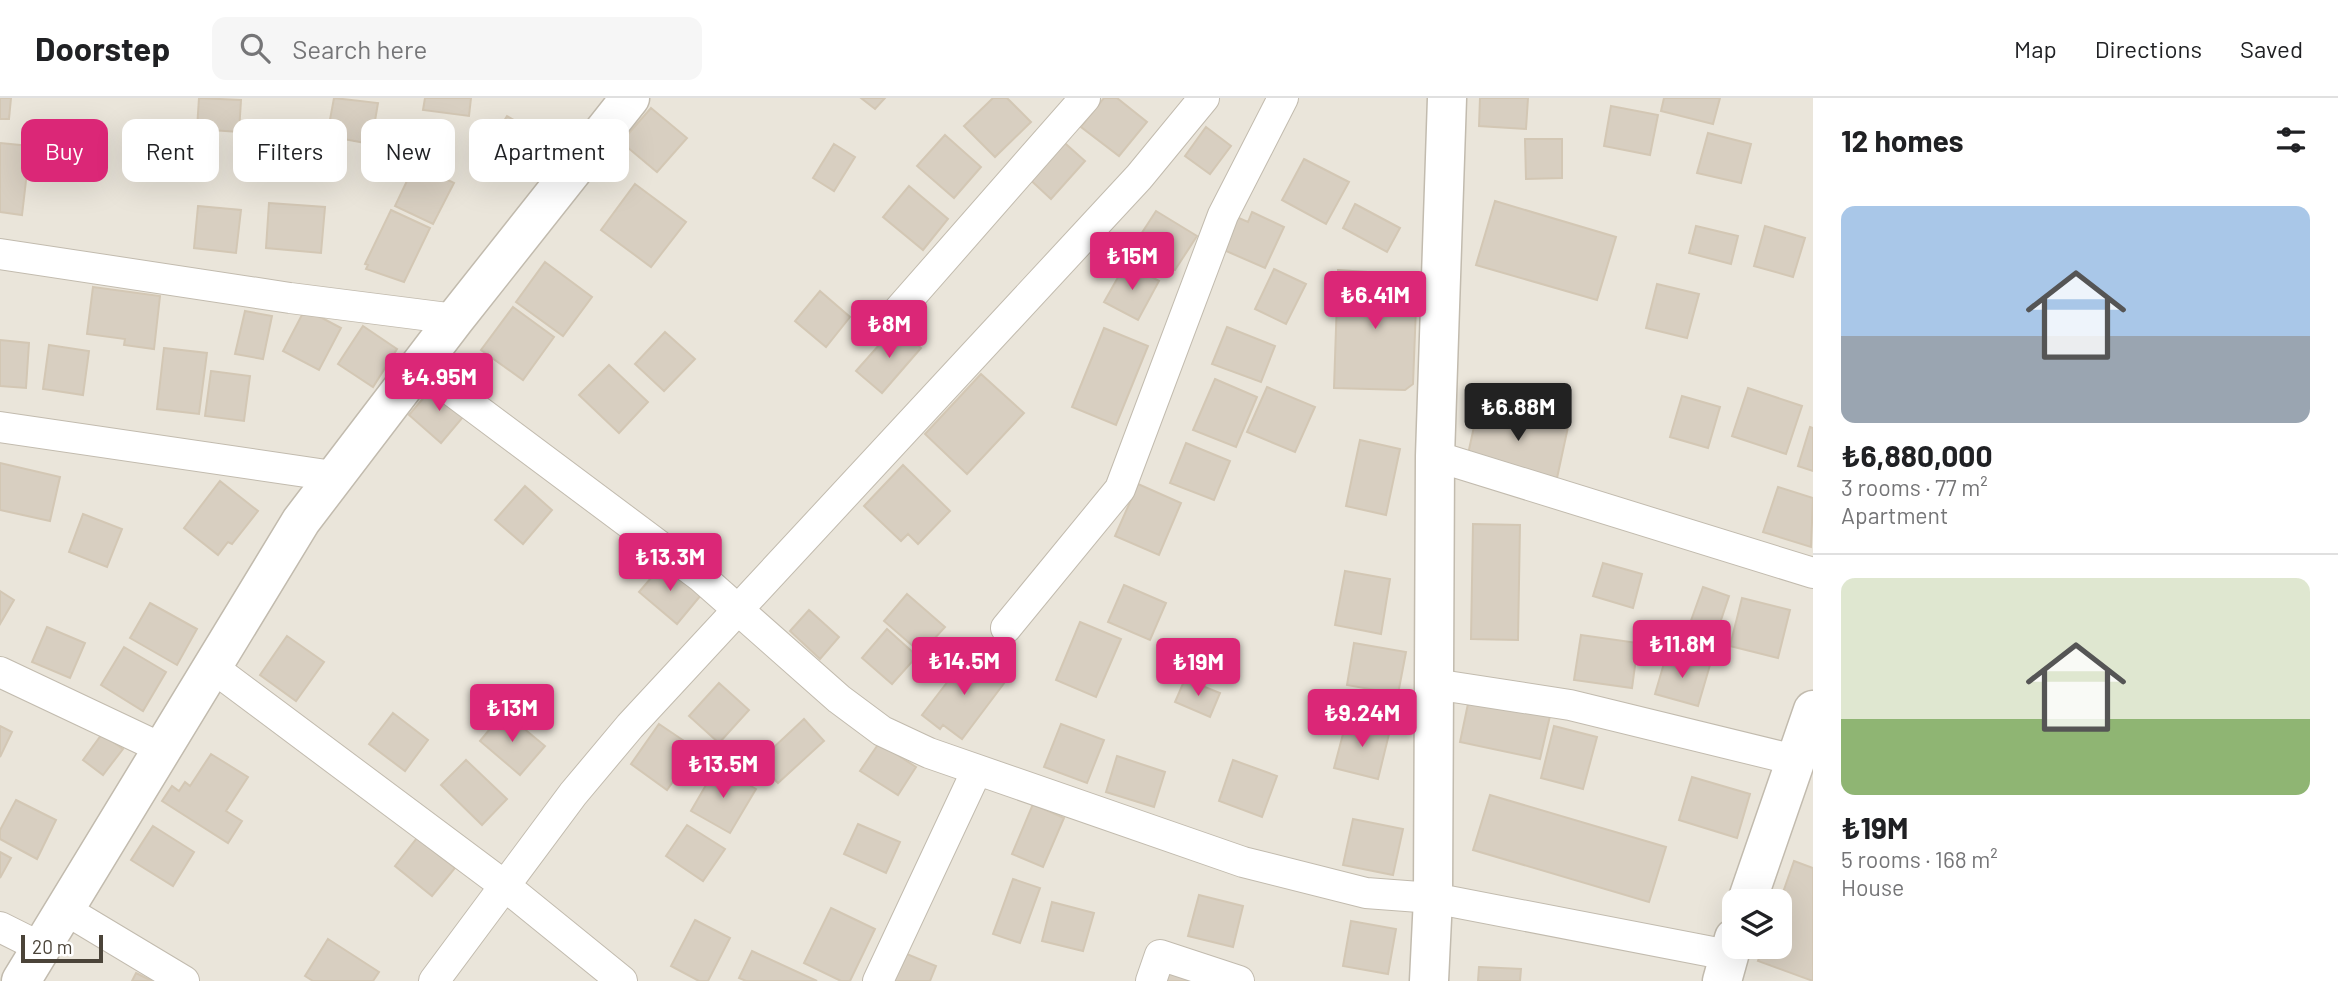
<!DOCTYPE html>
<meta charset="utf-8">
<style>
:root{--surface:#fff;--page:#f6f6f6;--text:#202124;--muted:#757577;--line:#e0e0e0;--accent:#db2777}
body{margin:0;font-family:Barlow,sans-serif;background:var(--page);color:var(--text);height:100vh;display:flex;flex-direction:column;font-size:26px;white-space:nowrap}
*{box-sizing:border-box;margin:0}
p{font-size:23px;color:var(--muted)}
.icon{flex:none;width:38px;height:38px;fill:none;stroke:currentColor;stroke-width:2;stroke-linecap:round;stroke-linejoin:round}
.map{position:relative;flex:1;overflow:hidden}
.drawer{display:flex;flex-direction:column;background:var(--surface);width:525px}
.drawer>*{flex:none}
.guide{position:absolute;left:21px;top:21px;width:665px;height:63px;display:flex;gap:14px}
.buttons{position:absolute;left:1722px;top:791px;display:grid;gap:14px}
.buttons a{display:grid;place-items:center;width:70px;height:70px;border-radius:14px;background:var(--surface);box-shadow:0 7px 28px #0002;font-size:35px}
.scale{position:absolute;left:21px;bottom:18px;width:82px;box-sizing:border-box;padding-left:7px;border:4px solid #4b4439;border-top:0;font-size:19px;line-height:24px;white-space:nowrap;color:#4b4439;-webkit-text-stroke:5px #fff;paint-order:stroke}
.price{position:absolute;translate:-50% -60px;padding:0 16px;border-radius:7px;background:var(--accent);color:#fff;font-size:23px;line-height:46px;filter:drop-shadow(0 2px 4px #0008)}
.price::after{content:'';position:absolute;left:50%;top:42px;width:21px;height:16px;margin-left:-10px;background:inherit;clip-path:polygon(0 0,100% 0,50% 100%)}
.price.selected{background:#222;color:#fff}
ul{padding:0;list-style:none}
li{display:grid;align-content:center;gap:14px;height:371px;padding:0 28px}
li+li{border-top:2px solid var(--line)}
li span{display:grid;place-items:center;height:217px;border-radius:14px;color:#555}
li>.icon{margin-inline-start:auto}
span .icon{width:126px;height:126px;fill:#fffc;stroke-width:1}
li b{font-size:30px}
h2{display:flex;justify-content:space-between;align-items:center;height:84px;padding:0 28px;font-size:30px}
.pill{padding:0 24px;border-radius:14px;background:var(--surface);box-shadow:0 7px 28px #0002;font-size:24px;line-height:63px}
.pill.selected{background:var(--accent);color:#fff}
header{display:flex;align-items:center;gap:42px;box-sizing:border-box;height:98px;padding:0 35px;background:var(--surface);border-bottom:2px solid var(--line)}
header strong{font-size:33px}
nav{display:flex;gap:38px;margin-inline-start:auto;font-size:24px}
.search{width:490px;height:63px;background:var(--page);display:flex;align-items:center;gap:18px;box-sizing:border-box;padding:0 24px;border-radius:14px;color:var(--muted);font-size:26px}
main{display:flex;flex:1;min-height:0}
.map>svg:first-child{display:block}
.residential{fill:#eae5da;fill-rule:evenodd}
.building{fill:#d8cfc1;stroke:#d3c7b4;stroke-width:2}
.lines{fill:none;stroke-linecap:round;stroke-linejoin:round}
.minor-casing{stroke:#c2bbae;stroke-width:32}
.tertiary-casing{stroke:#c2bbae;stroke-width:41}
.minor{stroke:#fff;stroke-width:30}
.tertiary{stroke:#fff;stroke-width:38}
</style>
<header>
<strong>Doorstep</strong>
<div class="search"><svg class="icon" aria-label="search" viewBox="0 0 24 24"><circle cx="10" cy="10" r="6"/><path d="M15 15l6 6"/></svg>Search here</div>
<nav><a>Map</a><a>Directions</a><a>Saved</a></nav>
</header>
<main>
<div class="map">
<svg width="1813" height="883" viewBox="0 0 1813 883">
<rect width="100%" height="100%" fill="#f6f3ec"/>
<path class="residential" d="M 0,0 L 1813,0 L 1813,883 L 0,883 ZM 1734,803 L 1780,803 L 1780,849 L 1734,849 Z"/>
<path class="building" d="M 0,0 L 11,0 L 9,21 L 0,21 Z
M 199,0 L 241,2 L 239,34 L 197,31 Z
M 334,0 L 378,5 L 371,46 L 327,38 Z
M 425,0 L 471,0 L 469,18 L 423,12 Z
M 861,0 L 885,0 L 875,11 Z
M 993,0 L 1007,0 L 1031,24 L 995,59 L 964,28 Z
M 1104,0 L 1117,0 L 1147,24 L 1119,58 L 1081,29 Z
M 1480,0 L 1528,0 L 1526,31 L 1479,28 Z
M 1664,0 L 1720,0 L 1713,26 L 1661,13 Z
M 1611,8 L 1658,17 L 1650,57 L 1604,48 Z
M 651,10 L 687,40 L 657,74 L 621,44 Z
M 507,18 L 547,41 L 527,76 L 486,52 Z
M 1206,29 L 1231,48 L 1210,76 L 1185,58 Z
M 1708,35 L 1751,46 L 1741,85 L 1697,75 Z
M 945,37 L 981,69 L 954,100 L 917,68 Z
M 1058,39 L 1085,63 L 1051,101 L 1025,77 Z
M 1525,41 L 1562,41 L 1562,80 L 1526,81 Z
M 0,45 L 30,48 L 22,117 L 0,114 Z
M 834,46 L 855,59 L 834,93 L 813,80 Z
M 1304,61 L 1349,84 L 1326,126 L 1282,102 Z
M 415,66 L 454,85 L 433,126 L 395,108 Z
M 635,86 L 686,124 L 651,169 L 601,132 Z
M 909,88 L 948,121 L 923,152 L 883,119 Z
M 1495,103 L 1616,139 L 1597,202 L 1476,167 Z
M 269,105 L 325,109 L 321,155 L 266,150 Z
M 1355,106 L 1400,130 L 1387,154 L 1343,130 Z
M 198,108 L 241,112 L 236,155 L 194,150 Z
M 391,112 L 430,130 L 404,184 L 366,171 L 368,167 L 365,166 Z
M 1156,113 L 1197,138 L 1175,172 L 1134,147 Z
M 1252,114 L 1284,129 L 1265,170 L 1217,149 L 1232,117 L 1248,124 Z
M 1696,128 L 1738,138 L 1731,166 L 1689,155 Z
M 1765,128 L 1805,140 L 1793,179 L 1754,168 Z
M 545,164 L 592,199 L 563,238 L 516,204 Z
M 1126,165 L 1159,183 L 1138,222 L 1104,204 Z
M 1274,171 L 1306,186 L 1286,226 L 1255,211 Z
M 1338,172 L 1412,177 L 1417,183 L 1413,286 L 1405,292 L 1334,290 Z
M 1657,186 L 1699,196 L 1687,240 L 1646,230 Z
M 93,189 L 160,198 L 154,251 L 124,247 L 125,241 L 87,236 Z
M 820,193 L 850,219 L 826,249 L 795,223 Z
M 513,209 L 554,239 L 523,282 L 481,252 Z
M 305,211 L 341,230 L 319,272 L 283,253 Z
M 245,213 L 272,218 L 263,261 L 235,256 Z
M 363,228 L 397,251 L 373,289 L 338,266 Z
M 896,228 L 921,250 L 882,295 L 856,273 Z
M 1227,229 L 1275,248 L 1261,284 L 1212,266 Z
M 1104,230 L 1148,248 L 1116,327 L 1072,309 Z
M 665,234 L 695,261 L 664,293 L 635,266 Z
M 0,242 L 29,245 L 26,290 L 0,288 Z
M 49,247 L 89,253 L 83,297 L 43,291 Z
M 164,250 L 207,255 L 199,316 L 157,311 Z
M 609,267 L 648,304 L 619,335 L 579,297 Z
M 211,273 L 250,278 L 244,323 L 205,318 Z
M 981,276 L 1024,315 L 967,376 L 925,336 Z
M 1215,281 L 1257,299 L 1236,349 L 1193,332 Z
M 436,285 L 469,312 L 441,345 L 409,317 Z
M 1267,289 L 1315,309 L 1295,354 L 1247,334 Z
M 1748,290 L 1802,308 L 1786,356 L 1732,338 Z
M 1682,298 L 1720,309 L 1708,350 L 1670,339 Z
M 1478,310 L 1568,329 L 1557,380 L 1467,361 Z
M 1810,329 L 1813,330 L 1813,373 L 1798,368 Z
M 1360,342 L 1400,351 L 1386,417 L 1346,408 Z
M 1186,345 L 1230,363 L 1214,402 L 1170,385 Z
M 0,365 L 60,379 L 50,423 L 0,412 Z
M 903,367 L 950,413 L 918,446 L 908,436 L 901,443 L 864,408 Z
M 220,383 L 258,413 L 232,446 L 228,444 L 218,457 L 184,430 Z
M 1138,386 L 1181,405 L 1159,457 L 1115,438 Z
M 525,388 L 552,412 L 523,446 L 495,422 Z
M 1778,389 L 1813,400 L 1811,449 L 1763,434 Z
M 83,416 L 122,431 L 107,469 L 69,454 Z
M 1473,426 L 1520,427 L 1518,542 L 1471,541 Z
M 664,465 L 701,497 L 677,526 L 639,494 Z
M 1603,465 L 1642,476 L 1633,510 L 1593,498 Z
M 1345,473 L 1390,481 L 1381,536 L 1335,527 Z
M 1124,487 L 1166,505 L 1150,542 L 1108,524 Z
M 1703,489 L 1729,498 L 1715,540 L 1688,531 Z
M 0,493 L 14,502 L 0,526 Z
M 907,496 L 945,529 L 921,555 L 884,523 Z
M 1742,500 L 1790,512 L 1778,560 L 1730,548 Z
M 150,505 L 197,531 L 177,567 L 130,540 Z
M 809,512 L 839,539 L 820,561 L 790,533 Z
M 1080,524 L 1121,541 L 1096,599 L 1056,582 Z
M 47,529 L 85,545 L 70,580 L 32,564 Z
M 887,531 L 917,558 L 892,586 L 862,560 Z
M 1581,537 L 1638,545 L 1632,590 L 1574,582 Z
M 287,538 L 324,564 L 296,603 L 260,577 Z
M 1354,545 L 1406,554 L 1398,596 L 1347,587 Z
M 124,549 L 166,574 L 143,613 L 101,587 Z
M 1667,555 L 1710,567 L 1698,608 L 1655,596 Z
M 969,556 L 1005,584 L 962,641 L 943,627 L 940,631 L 922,617 Z
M 1185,581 L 1220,595 L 1210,619 L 1175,604 Z
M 719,585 L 749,612 L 719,645 L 689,618 Z
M 1469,601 L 1550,618 L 1540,661 L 1460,644 Z
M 504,614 L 545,648 L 520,677 L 480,643 Z
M 393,615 L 428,642 L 405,673 L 369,646 Z
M 804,621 L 824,643 L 778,685 L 758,664 Z
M 1347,621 L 1390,632 L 1378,681 L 1334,670 Z
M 659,626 L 696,651 L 667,692 L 631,666 Z
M 1061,626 L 1104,642 L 1087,685 L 1044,669 Z
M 0,628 L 12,634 L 0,659 Z
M 1554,628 L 1597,639 L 1583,691 L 1541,680 Z
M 102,636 L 123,651 L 103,677 L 83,662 Z
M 879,645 L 916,669 L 898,697 L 860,673 Z
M 211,656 L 248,679 L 226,713 L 242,723 L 228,745 L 162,703 L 172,688 L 179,693 L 185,684 L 190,688 Z
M 1117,658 L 1165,674 L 1154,709 L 1106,694 Z
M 466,662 L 507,701 L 482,727 L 441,687 Z
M 1233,662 L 1277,678 L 1262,719 L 1219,703 Z
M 717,668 L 756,691 L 730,735 L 691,713 Z
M 1692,679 L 1750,696 L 1737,740 L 1679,722 Z
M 1490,697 L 1666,749 L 1649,804 L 1473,752 Z
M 16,702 L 56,722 L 37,761 L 0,741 L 0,732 Z
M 1033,706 L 1064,720 L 1043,769 L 1012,756 Z
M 1353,721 L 1403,731 L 1393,777 L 1343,767 Z
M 858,726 L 900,744 L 886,775 L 844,756 Z
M 687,727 L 725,751 L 703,783 L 666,758 Z
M 153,728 L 194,754 L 173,788 L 131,762 Z
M 417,740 L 455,770 L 432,798 L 395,768 Z
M 0,754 L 11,760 L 0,780 Z
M 1794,763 L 1813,770 L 1813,883 L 1758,863 L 1763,849 L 1780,849 L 1780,803 Z
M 1013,781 L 1040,790 L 1020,845 L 993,836 Z
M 1199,797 L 1243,808 L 1233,849 L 1188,838 Z
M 1052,804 L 1094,815 L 1083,853 L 1042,843 Z
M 831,810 L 875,831 L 850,883 L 841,883 L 804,865 Z
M 695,822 L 730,840 L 708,883 L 699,883 L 671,868 Z
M 1351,823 L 1396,831 L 1388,876 L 1343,868 Z
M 328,841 L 379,874 L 373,883 L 313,883 L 305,878 Z
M 897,852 L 936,868 L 930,883 L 883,883 Z
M 752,853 L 817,883 L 746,883 L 739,880 Z
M 1479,869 L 1521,871 L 1520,883 L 1478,883 Z
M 1167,873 L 1191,879 L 1190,883 L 1164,883 Z
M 136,875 L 152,883 L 132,883 Z"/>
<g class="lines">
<g class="minor-casing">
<path id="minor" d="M 0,156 L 290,200 L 455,221
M 884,229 L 1085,0
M 420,269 L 701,479 L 839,601 L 882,633 L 929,655 L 1243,764 L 1366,795 L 1433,800 L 1728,857
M 0,329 L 333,378
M 1435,358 L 1813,475
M 1006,530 L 1120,391 L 1223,117 L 1283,0
M 212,569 L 505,788 L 622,883
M 0,574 L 163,651
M 1434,586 L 1570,607 L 1795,662
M 64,811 L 184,883
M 0,829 L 40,849
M 434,883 L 573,696 L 630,628 L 1139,79 L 1204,0
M 878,883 L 977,672
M 1151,883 L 1160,857 L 1239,883"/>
</g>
<g class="tertiary-casing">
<path id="tertiary" d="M 1747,803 L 1813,612
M 21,883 L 301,423 L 455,221 L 630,0
M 1429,883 L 1433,800 L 1435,358 L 1447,0
M 1722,883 L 1734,840"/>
</g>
<use href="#minor" class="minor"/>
<use href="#tertiary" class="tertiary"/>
</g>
</svg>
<div class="buttons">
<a><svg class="icon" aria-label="layers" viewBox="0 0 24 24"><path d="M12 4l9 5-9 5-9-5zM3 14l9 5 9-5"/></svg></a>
</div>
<div class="scale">20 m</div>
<b class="price" style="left:1132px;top:194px">₺15M</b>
<b class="price" style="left:1375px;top:233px">₺6.41M</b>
<b class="price" style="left:889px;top:262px">₺8M</b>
<b class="price" style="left:439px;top:315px">₺4.95M</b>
<b class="price selected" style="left:1518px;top:345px">₺6.88M</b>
<b class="price" style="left:670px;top:495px">₺13.3M</b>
<b class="price" style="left:1682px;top:582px">₺11.8M</b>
<b class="price" style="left:964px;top:599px">₺14.5M</b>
<b class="price" style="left:1198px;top:600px">₺19M</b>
<b class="price" style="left:512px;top:646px">₺13M</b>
<b class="price" style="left:1362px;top:651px">₺9.24M</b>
<b class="price" style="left:723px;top:702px">₺13.5M</b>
<div class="guide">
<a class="pill selected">Buy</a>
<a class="pill">Rent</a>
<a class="pill">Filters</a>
<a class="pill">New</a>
<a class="pill">Apartment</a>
</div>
</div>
<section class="drawer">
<h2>12 homes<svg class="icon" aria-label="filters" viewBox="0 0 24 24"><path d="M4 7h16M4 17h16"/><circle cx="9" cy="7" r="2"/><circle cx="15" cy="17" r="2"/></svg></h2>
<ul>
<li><span style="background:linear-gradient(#a9c7e8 60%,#9aa5b1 0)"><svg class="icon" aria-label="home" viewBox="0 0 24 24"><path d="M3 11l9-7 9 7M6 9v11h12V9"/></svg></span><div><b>₺6,880,000</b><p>3 rooms · 77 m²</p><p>Apartment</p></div></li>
<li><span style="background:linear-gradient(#dfe7d0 65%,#8fb573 0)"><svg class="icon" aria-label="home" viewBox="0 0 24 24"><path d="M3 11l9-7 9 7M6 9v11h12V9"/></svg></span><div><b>₺19M</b><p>5 rooms · 168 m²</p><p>House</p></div></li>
</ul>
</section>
</main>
